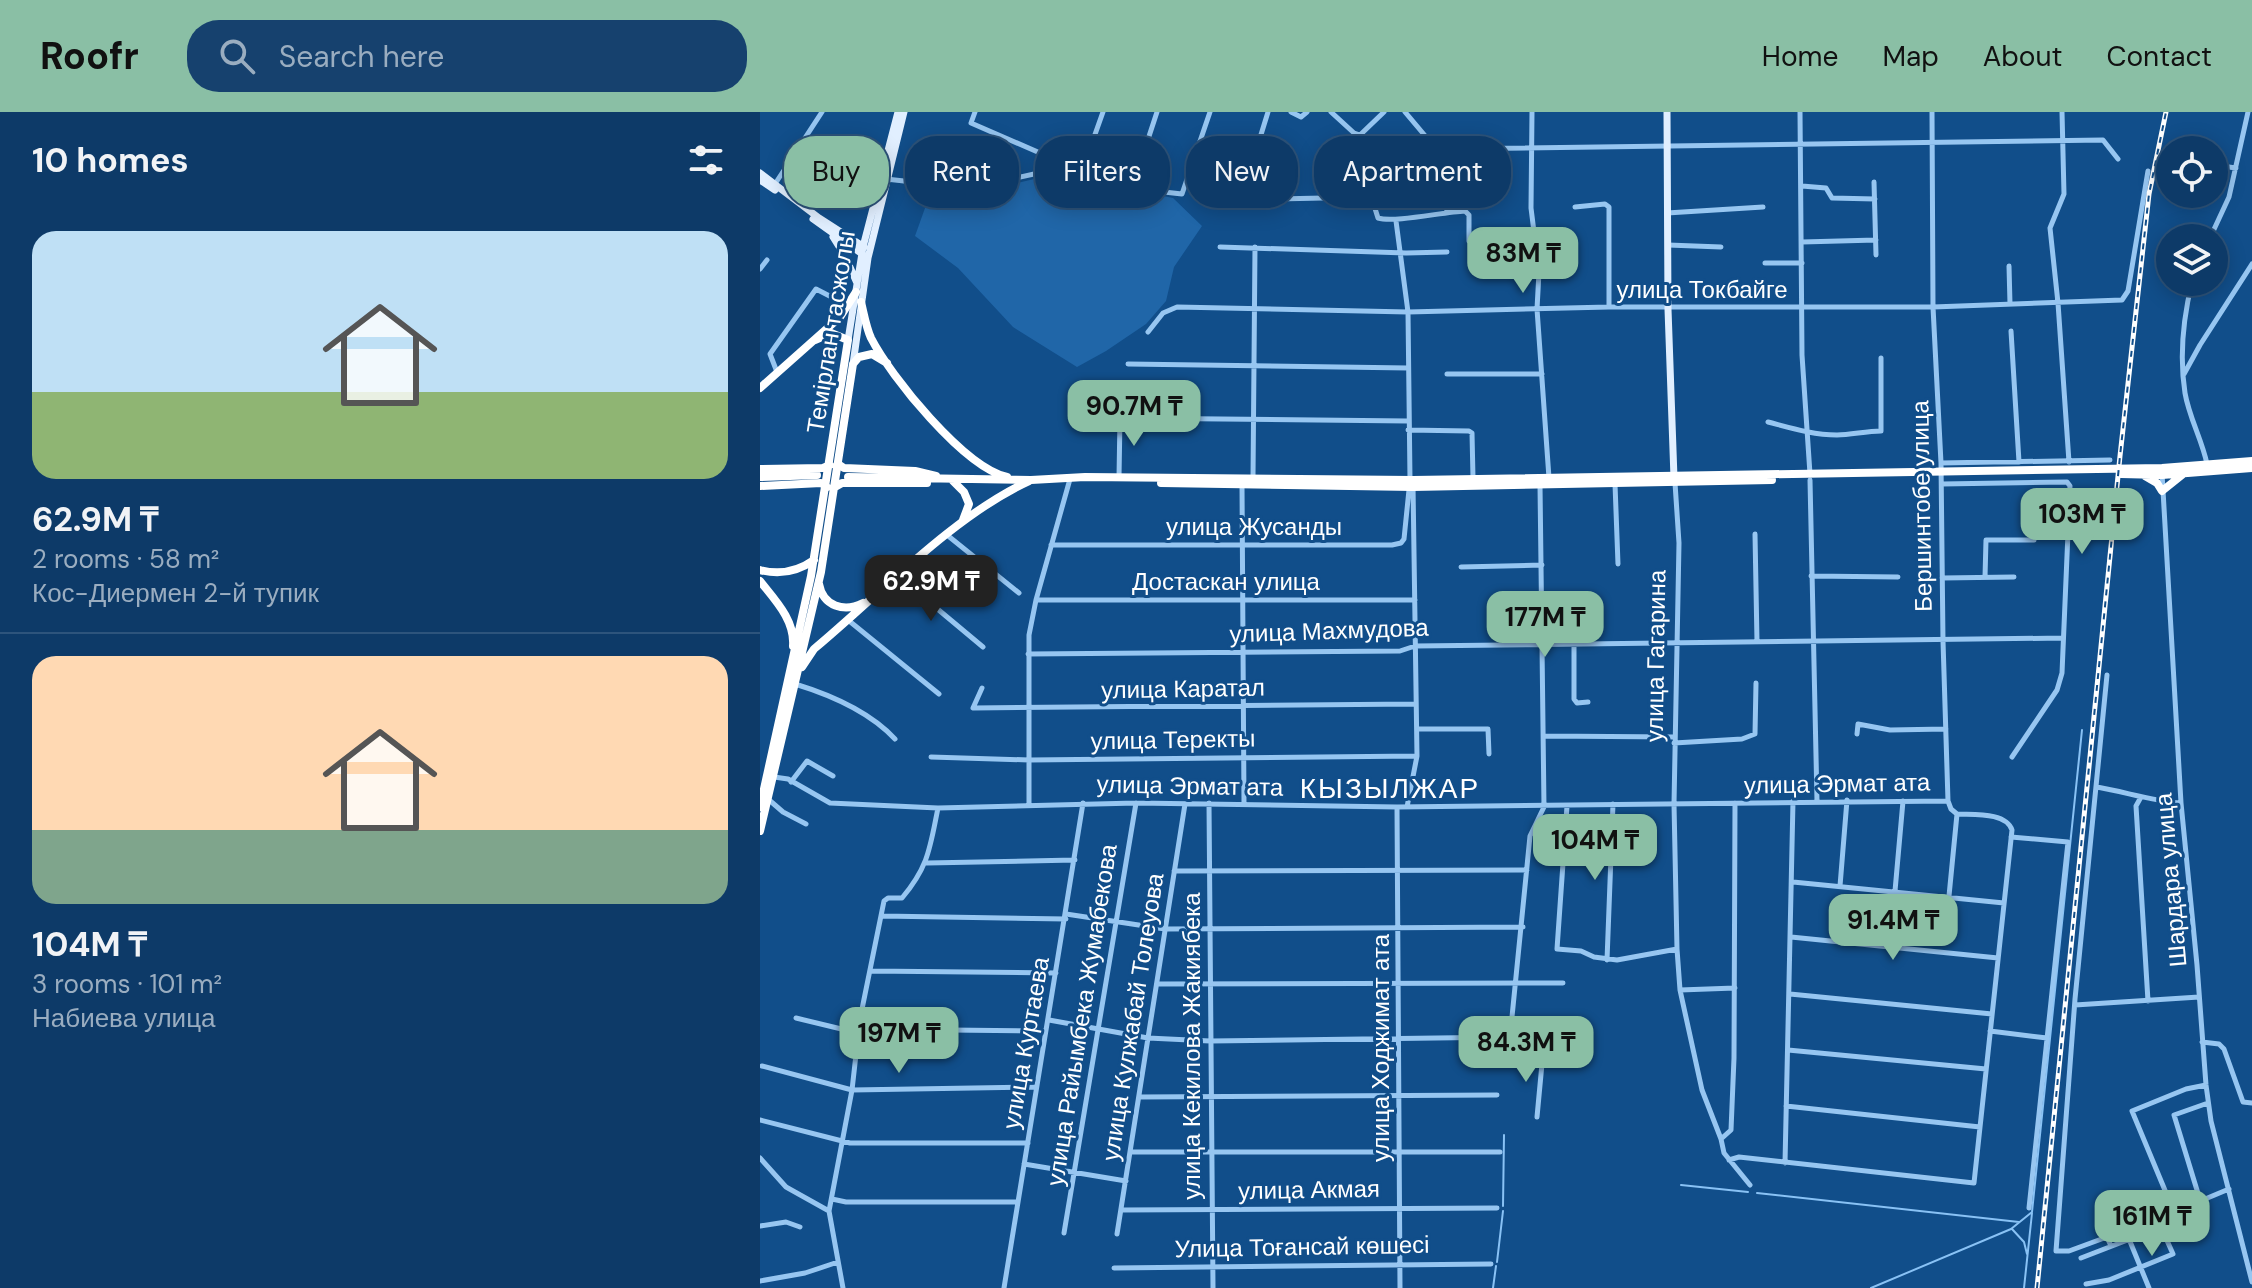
<!DOCTYPE html>
<meta charset="utf-8">
<style>
:root{--surface:#0d3a68;--page:#16416e;--text:#f1f3f6;--muted:#9aadc0;--line:#2d547c;--accent:#8abfa5}
body{margin:0;font-family:"DM Sans",sans-serif;background:var(--page);color:var(--text);height:100vh;display:flex;flex-direction:column;font-size:30px;white-space:nowrap}
*{box-sizing:border-box;margin:0}
p{font-size:26px;color:var(--muted)}
.icon{flex:none;width:44px;height:44px;fill:none;stroke:currentColor;stroke-width:2;stroke-linecap:round;stroke-linejoin:round}
.map{position:relative;flex:1;overflow:hidden}
.sheet{display:flex;flex-direction:column;background:var(--surface);width:760px}
.sheet>*{flex:none}
.guide{position:absolute;left:24px;top:24px;width:760px;height:72px;display:flex;gap:16px}
.tools{position:absolute;left:1396px;top:24px;display:grid;gap:16px}
.tools a{display:grid;place-items:center;width:72px;height:72px;border-radius:50%;background:var(--surface);box-shadow:0 4px 20px #0003,0 0 0 2px var(--line);font-size:40px}
.price{position:absolute;translate:-50% -68px;padding:0 18px;border-radius:16px;background:var(--accent);color:#111;font-size:26px;line-height:52px;filter:drop-shadow(0 2px 4px #0008)}
.price::after{content:'';position:absolute;left:50%;top:48px;width:24px;height:18px;margin-left:-12px;background:inherit;clip-path:polygon(0 0,100% 0,50% 100%)}
.price.on{background:#222;color:#fff}
ul{padding:0;list-style:none}
li{display:grid;align-content:center;gap:16px;height:424px;padding:0 32px}
li+li{border-top:2px solid var(--line)}
li span{display:grid;place-items:center;height:248px;border-radius:24px;color:#555}
li>.icon{margin-inline-start:auto}
span .icon{width:144px;height:144px;fill:#fffc;stroke-width:1}
li b{font-size:34px}
h2{display:flex;justify-content:space-between;align-items:center;height:96px;padding:0 32px;font-size:34px}
.tag{padding:0 28px;border-radius:32px;background:var(--surface);box-shadow:0 4px 20px #0003,0 0 0 2px var(--line);font-size:28px;line-height:72px}
.tag.on{background:var(--accent);color:#111}
header{display:flex;align-items:center;gap:48px;box-sizing:border-box;height:112px;padding:0 40px;background:var(--accent);color:#111}
header strong{font-size:38px}
nav{display:flex;gap:44px;margin-inline-start:auto;font-size:28px}
.search{width:560px;height:72px;background:var(--page);display:flex;align-items:center;gap:20px;box-sizing:border-box;padding:0 28px;border-radius:32px;color:var(--muted);font-size:30px}
main{display:flex;flex:1;min-height:0}
.map>svg:first-child{display:block}
.green{fill:#2066a8}
.lines{fill:none;stroke-linecap:round;stroke-linejoin:round}
.stream{stroke:#89c2f5;stroke-width:2}
.minor{stroke:#97c6f1;stroke-width:5}
.major{stroke:#e1efff;stroke-width:7}
.highway{stroke:#fff;stroke-width:8}
.rail-casing{stroke:#fff;stroke-width:5}
.rail{stroke:#114e8a;stroke-width:2;stroke-dasharray:6;stroke-linecap:butt}
.labels{text-anchor:middle;stroke-width:6;stroke-linejoin:round;paint-order:stroke}
.street-label{font-size:24px;fill:#fff;stroke:#114e8a}
.quarter-label{font-size:28px;letter-spacing:2px;fill:#fff;stroke:#114e8a}
</style>
<header>
<strong>Roofr</strong>
<div class="search"><svg class="icon" aria-label="search" viewBox="0 0 24 24"><circle cx="10" cy="10" r="6"/><path d="M15 15l6 6"/></svg>Search here</div>
<nav><a>Home</a><a>Map</a><a>About</a><a>Contact</a></nav>
</header>
<main>
<section class="sheet">
<h2>10 homes<svg class="icon" aria-label="filters" viewBox="0 0 24 24"><path d="M4 7h16M4 17h16"/><circle cx="9" cy="7" r="2"/><circle cx="15" cy="17" r="2"/></svg></h2>
<ul>
<li><span style="background:linear-gradient(#bfe0f5 65%,#8fb573 0)"><svg class="icon" aria-label="home" viewBox="0 0 24 24"><path d="M3 11l9-7 9 7M6 9v11h12V9"/></svg></span><div><b>62.9M ₸</b><p>2 rooms · 58 m²</p><p>Кос-Диермен 2-й тупик</p></div></li>
<li><span style="background:linear-gradient(#ffd9b3 70%,#7fa58c 0)"><svg class="icon" aria-label="home" viewBox="0 0 24 24"><path d="M3 11l9-7 9 7M6 9v11h12V9"/></svg></span><div><b>104M ₸</b><p>3 rooms · 101 m²</p><p>Набиева улица</p></div></li>
</ul>
</section>
<div class="map">
<svg width="1492" height="1176" viewBox="0 0 1492 1176">
<rect width="100%" height="100%" fill="#114e8a"/>
<path class="green" d="M 283,65 L 339,71 L 413,86 L 442,114 L 414,155 L 406,189 L 386,212 L 346,239 L 317,255 L 253,215 L 198,156 L 155,124 L 174,71 L 218,80 Z"/>
<g class="lines">
<path class="stream" d="M 921,1073 L 988,1080
M 997,1081 L 1259,1110
M 743,1094 L 744,1023
M 1252,1117 L 1264,1130 L 1267,1142
M 737,1150 L 743,1099
M 733,1176 L 736,1154
M 1111,1176 L 1251,1117 L 1272,1100 L 1322,618
M 1264,1176 L 1272,1101"/>
<path class="minor" d="M 215,0 L 211,11 L 303,51 L 316,58
M 531,0 L 541,5 L 547,0
M 571,0 L 594,21 L 600,23 L 624,0
M 645,0 L 672,32 L 655,48
M 772,0 L 771,96 L 779,160 L 777,197 L 789,366
M 1040,0 L 1042,243 L 1050,362
M 1172,0 L 1173,195 L 1181,351 L 1183,529 L 1188,689 L 1191,697 L 1197,702 L 1189,784
M 1302,0 L 1304,82 L 1290,116 L 1298,191 L 1309,350
M 1401,43 L 1410,43
M 599,46 L 618,106 C 634,111 683,100 705,99 L 709,103 L 709,129
M 1454,53 L 1476,56
M 126,67 L 153,70 L 173,61 L 224,73 L 283,60 L 322,59 L 343,0
M 1114,70 L 1116,143
M 15,72 L 62,0
M 373,73 L 397,0
M 1042,74 L 1066,76 L 1072,86 L 1115,87
M 404,80 L 422,82 L 450,0
M 482,84 L 508,0
M 516,87 L 611,85
M 815,95 L 845,92 L 849,95 L 849,195
M 687,100 C 685,80 679,54 691,37 L 1343,28 L 1358,47
M 907,101 L 1003,95
M 1450,126 L 1469,85 L 1488,0
M 1042,130 L 1116,128
M 908,133 L 961,135
M 460,135 L 646,141 L 687,140
M 1005,151 L 1042,151
M 1249,154 L 1250,192
M 755,156 L 779,154
M 0,157 L 7,148
M 779,160 L 809,158
M 1432,170 C 1423,207 1419,243 1425,281 C 1429,305 1442,328 1447,352
M 1251,219 L 1259,350
M 388,220 L 403,201 L 417,195 L 648,200 L 849,195 L 1173,195 L 1362,188 L 1368,179 L 1388,59
M 368,252 L 648,256
M 17,260 L 10,242 L 56,177 L 89,194
M 687,262 L 782,262
M 1424,262 L 1440,233 L 1492,152
M 1008,310 C 1031,316 1053,323 1077,323 C 1091,323 1106,319 1121,319 L 1121,246
M 648,318 L 709,319 L 712,321 L 713,366
M 1181,351 L 1350,348
M 1402,361 L 1421,691 L 1437,853 L 1446,973 L 1451,1009 L 1492,1170
M 359,365 L 360,306 L 648,309
M 493,366 L 495,135
M 1050,368 L 1057,689
M 915,371 L 919,431 L 914,692 L 917,837 L 920,878 L 942,978 L 961,1027 L 964,1041 L 990,1073
M 855,372 L 858,452
M 1182,372 L 1307,370 L 1310,374 L 1302,561 L 1297,578 L 1252,645
M 482,373 L 484,692
M 780,373 L 784,695 L 770,724 L 750,925 L 752,937 L 795,942
M 995,422 L 997,530
M 187,423 L 259,481
M 291,433 L 632,433 L 641,431 L 644,427 L 650,368 L 648,200 L 636,109
M 701,455 L 782,453
M 138,464 L 223,535
M 1051,464 L 1138,465
M 1225,465 L 1226,428 L 1274,428
M 1182,466 L 1254,465
M 276,488 L 655,488
M 88,508 L 179,582
M 814,532 L 814,587 L 817,591 L 828,590
M 268,542 L 640,539 L 655,534 L 1303,526
M 1347,563 L 1315,887 L 1296,1139 L 1309,1139 L 1347,1125 L 1351,1134
M 35,572 C 71,583 109,599 135,627
M 222,576 L 213,596 L 655,592
M 657,617 L 728,617 L 729,642
M 1097,622 L 1098,612 L 1130,618 L 1186,617
M 784,624 L 915,625
M 914,631 L 982,627 L 995,622 L 996,571
M 171,645 L 269,648 L 657,644
M 14,665 L 28,667 L 70,691 L 178,696 L 376,691 L 637,695 L 1188,689
M 31,670 L 47,649 L 73,664
M 1337,675 C 1366,680 1392,689 1421,691
M 1381,685 L 1376,694 L 1388,889
M 8,687 L 23,700 L 46,712
M 449,691 L 453,1176
M 269,692 L 269,523 L 276,488 L 310,367
M 807,694 L 797,837 L 821,839 L 834,845 L 857,848 L 917,837
M 637,695 L 640,1176
M 647,695 L 657,644 L 653,373
M 1251,725 L 1308,730 L 1269,1096
M 167,751 L 315,748
M 414,759 L 767,758
M 1033,770 L 1244,791
M 1080,774 L 1087,688
M 1135,779 L 1143,689
M 306,802 L 405,817 L 763,815
M 122,804 L 306,807
M 1031,825 L 1238,846
M 847,848 L 853,692
M 110,859 L 296,861
M 397,872 L 803,871
M 920,878 L 975,876
M 1030,882 L 1232,902
M 1315,893 L 1439,885
M 36,906 L 98,921
M 289,908 L 388,926 L 450,929 L 750,925
M 98,917 L 286,919
M 1230,919 L 1287,926
M 1442,930 L 1459,932 L 1464,937 L 1483,990 L 1492,991
M 1028,938 L 1226,957
M 2,954 L 92,978 L 276,975
M 1446,973 L 1426,977 L 1372,999 L 1414,1100 L 1469,1077
M 379,985 L 737,983
M 1026,994 L 1220,1015
M 777,1005 L 783,941
M 0,1008 L 90,1031 L 268,1031
M 961,1027 L 971,1018 L 974,946 L 975,691
M 371,1040 L 740,1040
M 0,1046 L 26,1075 L 69,1099
M 969,1048 L 979,1045 L 1214,1071 L 1252,718 C 1246,700 1214,703 1197,702
M 1025,1051 L 1033,689
M 264,1052 L 366,1069
M 72,1087 L 86,1090 L 257,1090
M 1440,1088 L 1414,1003 L 1448,991
M 361,1098 L 737,1096
M 0,1114 L 26,1110 L 40,1115
M 304,1121 L 376,691
M 357,1122 L 425,692
M 1369,1127 L 1389,1176
M 1321,1146 L 1409,1112 L 1417,1107 L 1414,1100
M 354,1156 L 731,1152
M 0,1169 L 45,1161 L 78,1150
M 1326,1172 L 1349,1168 L 1413,1142 L 1401,1115
M 83,1176 L 69,1099 L 92,978 L 100,907 L 124,789 L 128,786 L 142,786 C 169,754 170,735 178,696
M 244,1176 L 323,691"/>
<path class="major" d="M 907,0 L 908,197 L 914,366
M 0,61 L 59,106 L 104,135
M 0,68 L 15,78
M 53,107 L 105,144
M 73,125 L 85,144 L 97,171
M 88,228 L 103,135 L 138,0
M 93,252 L 108,146 L 144,0"/>
<path class="highway" d="M 101,190 C 104,202 106,215 111,226 C 131,265 204,355 247,365
M 0,276 L 80,205 L 96,180
M 78,352 L 84,356 L 155,359 L 176,364
M 0,357 L 63,356 L 70,353
M 1361,362 L 1402,363 L 1492,356
M 1385,364 L 1397,371 L 1402,379 L 1422,363
M 0,365 L 57,363
M 88,365 L 271,368 L 325,365 L 653,368 L 1402,356 L 1492,349
M 193,369 L 204,380 L 209,392 L 203,408
M 401,371 L 653,375 L 1012,368
M 0,374 L 61,371 L 67,375
M 75,375 L 82,371 L 167,371
M 0,458 C 19,463 37,460 54,448
M 0,469 C 15,488 35,508 33,534
M 59,472 C 63,494 84,501 103,491
M 42,555 L 54,537 C 119,483 193,404 269,369
M 0,695 L 51,464 L 88,228 L 71,221 L 55,228
M 0,719 L 61,460 L 93,252 L 99,245 L 112,242 L 127,251"/>
<g class="rail-casing">
<path id="rail" d="M 1277,1176 L 1360,344 L 1389,82 L 1406,0"/>
</g>
<use href="#rail" class="rail"/>
</g>
<g class="labels">
<g class="street-label">
<text x="942" y="186">улица Токбайге</text>
<text transform="translate(71 220) rotate(-81)" y="8">Темірлан тасжолы</text>
<text transform="translate(1162 394) rotate(-91)" y="8">Бершинтобе улица</text>
<text x="494" y="423">улица Жусанды</text>
<text x="466" y="478">Достаскан улица</text>
<text transform="translate(569 519) rotate(-2)" y="8">улица Махмудова</text>
<text transform="translate(896 544) rotate(-89)" y="8">улица Гагарина</text>
<text transform="translate(423 577) rotate(-1)" y="8">улица Каратал</text>
<text transform="translate(413 628) rotate(-1)" y="8">улица Теректы</text>
<text transform="translate(1077 672) rotate(-1)" y="8">улица Эрмат ата</text>
<text transform="translate(430 674) rotate(1)" y="8">улица Эрмат ата</text>
<text transform="translate(1411 768) rotate(-95)" y="8">Шардара улица</text>
<text transform="translate(322 903) rotate(-81)" y="8">улица Райымбека Жумабекова</text>
<text transform="translate(373 905) rotate(-81)" y="8">улица Кулжабай Толеуова</text>
<text transform="translate(266 931) rotate(-80)" y="8">улица Куртаева</text>
<text transform="translate(432 934) rotate(-90)" y="8">улица Кекилова Жакиябека</text>
<text transform="translate(621 936) rotate(-90)" y="8">улица Ходжимат ата</text>
<text transform="translate(549 1078) rotate(-1)" y="8">улица Акмая</text>
<text transform="translate(542 1135) rotate(-1)" y="8">Улица Тоғансай көшесі</text>
</g>
<g class="quarter-label">
<text x="630" y="686">КЫЗЫЛЖАР</text>
</g>
</g>
</svg>
<div class="tools">
<a><svg class="icon" aria-label="locate" viewBox="0 0 24 24"><circle cx="12" cy="12" r="6"/><path d="M12 2v4M12 18v4M2 12h4M18 12h4"/></svg></a>
<a><svg class="icon" aria-label="layers" viewBox="0 0 24 24"><path d="M12 4l9 5-9 5-9-5zM3 14l9 5 9-5"/></svg></a>
</div>
<b class="price" style="left:763px;top:183px">83M ₸</b>
<b class="price" style="left:374px;top:336px">90.7M ₸</b>
<b class="price" style="left:1322px;top:444px">103M ₸</b>
<b class="price on" style="left:171px;top:511px">62.9M ₸</b>
<b class="price" style="left:785px;top:547px">177M ₸</b>
<b class="price" style="left:835px;top:770px">104M ₸</b>
<b class="price" style="left:1133px;top:850px">91.4M ₸</b>
<b class="price" style="left:139px;top:963px">197M ₸</b>
<b class="price" style="left:766px;top:972px">84.3M ₸</b>
<b class="price" style="left:1392px;top:1146px">161M ₸</b>
<div class="guide">
<a class="tag on">Buy</a>
<a class="tag">Rent</a>
<a class="tag">Filters</a>
<a class="tag">New</a>
<a class="tag">Apartment</a>
</div>
</div>
</main>
